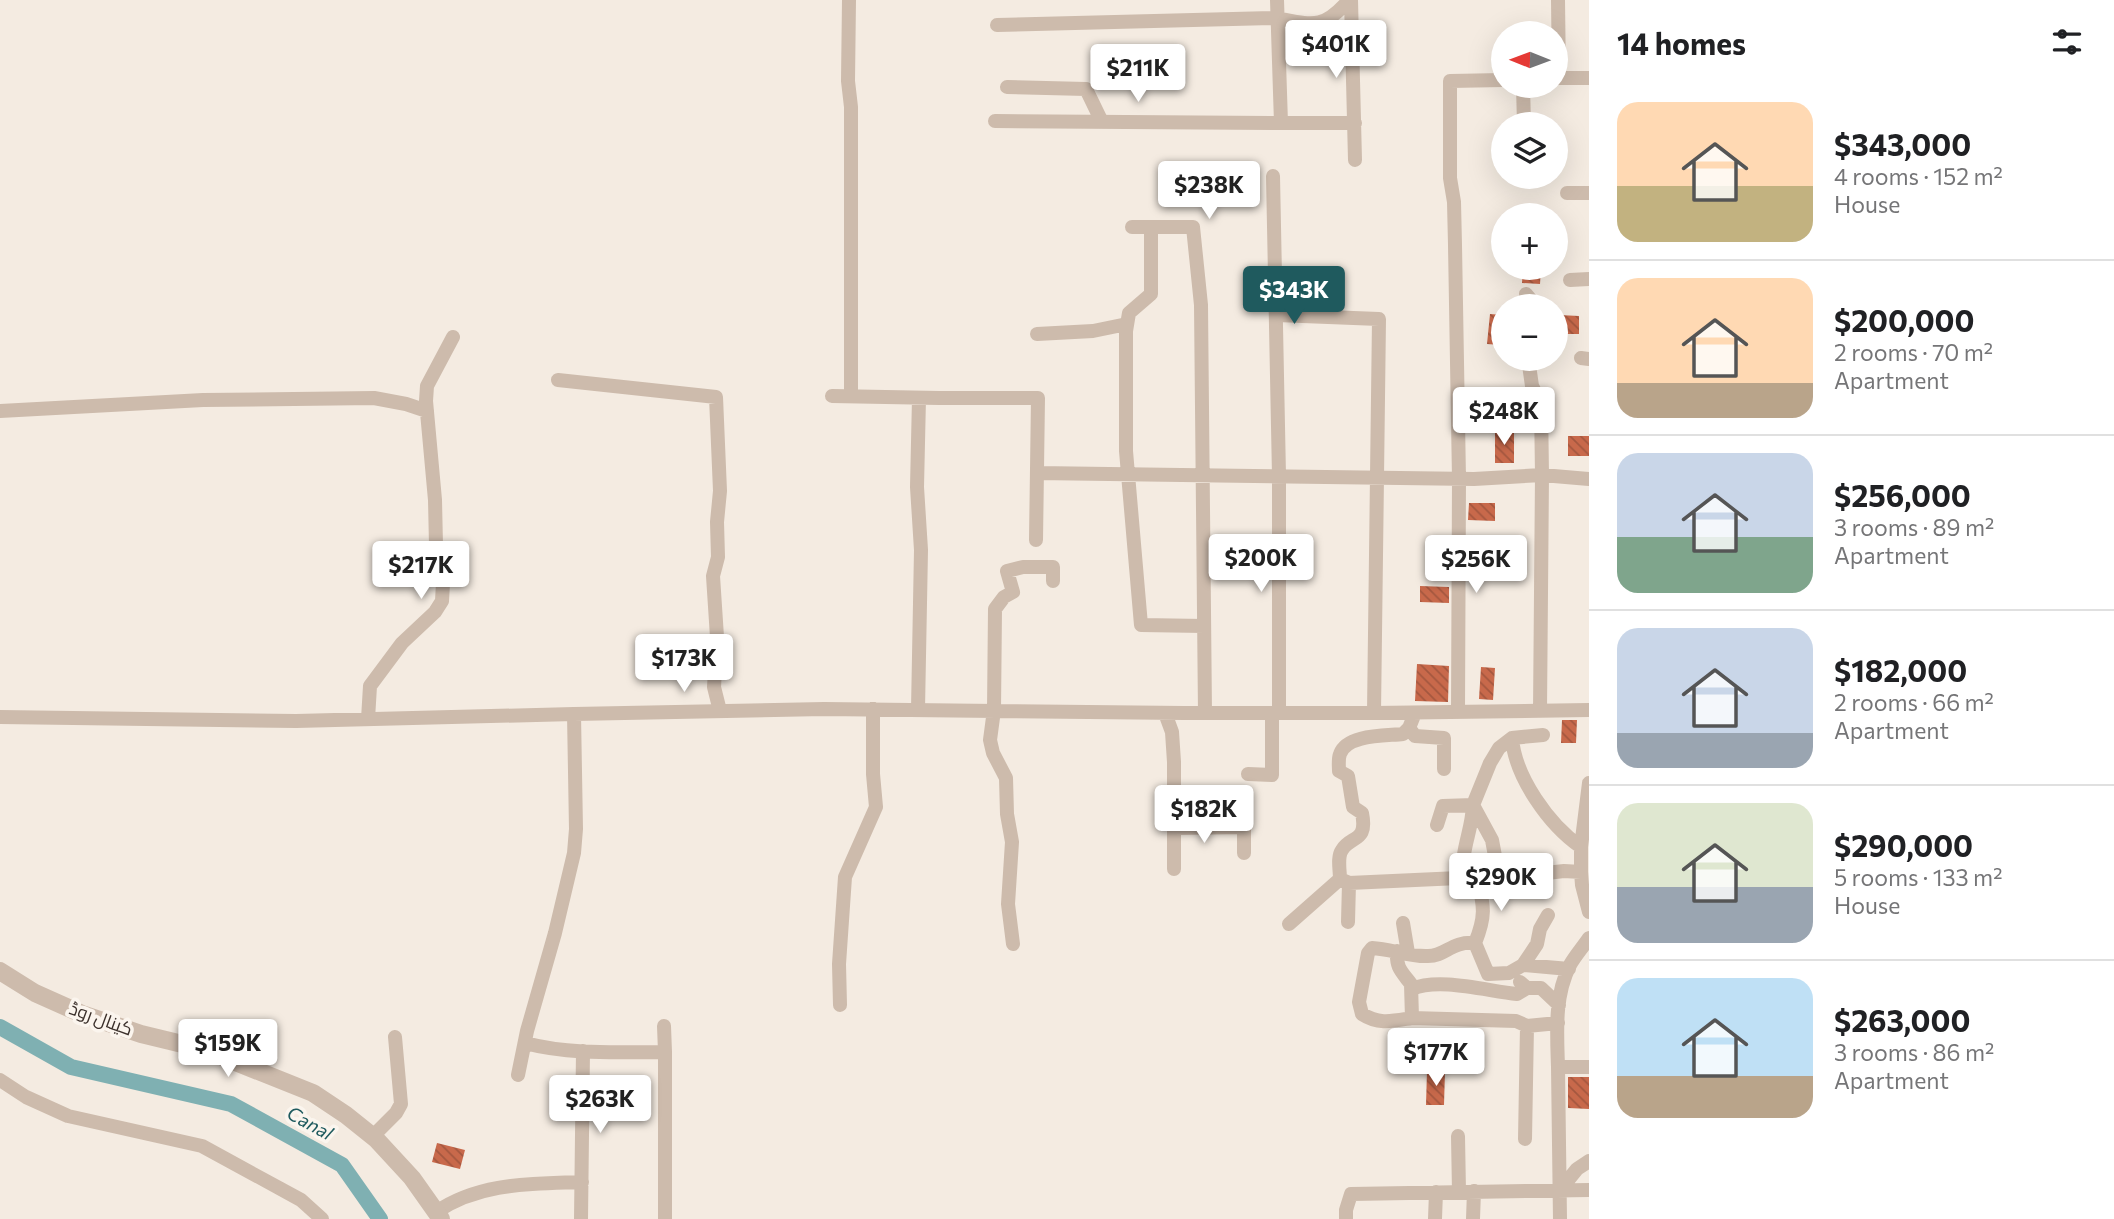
<!DOCTYPE html>
<meta charset="utf-8">
<style>
:root{--surface:#fff;--page:#f2f2f2;--text:#202124;--muted:#757577;--line:#e0e0e0;--accent:#1f5a5e}
body{margin:0;font-family:Commissioner,Cairo,sans-serif;background:var(--page);color:var(--text);height:100vh;display:flex;flex-direction:column;font-size:26px;white-space:nowrap}
*{box-sizing:border-box;margin:0}
p{font-size:23px;color:var(--muted)}
.icon{flex:none;width:38px;height:38px;fill:none;stroke:currentColor;stroke-width:2;stroke-linecap:round;stroke-linejoin:round}
.map{position:relative;flex:1;overflow:hidden}
.side{display:flex;flex-direction:column;background:var(--surface);width:525px}
.side>*{flex:none}
.needle{width:46px;rotate:271deg}
.controls{position:absolute;left:1491px;top:21px;display:grid;gap:14px}
.controls a{display:grid;place-items:center;width:77px;height:77px;border-radius:50%;background:var(--surface);box-shadow:0 7px 28px #0002;font-size:35px}
.price{position:absolute;translate:-50% -60px;padding:0 16px;border-radius:7px;background:#fff;color:#222;font-size:23px;line-height:46px;filter:drop-shadow(0 2px 4px #0008)}
.price::after{content:'';position:absolute;left:50%;top:42px;width:21px;height:16px;margin-left:-10px;background:inherit;clip-path:polygon(0 0,100% 0,50% 100%)}
.price.active{background:var(--accent);color:#fff}
ul{padding:0;list-style:none}
li{display:flex;align-items:center;gap:21px;height:175px;padding:0 28px}
li+li{border-top:2px solid var(--line)}
li span{display:grid;place-items:center;flex:none;width:196px;height:140px;border-radius:21px;color:#555}
li>.icon{margin-inline-start:auto}
span .icon{width:84px;height:84px;fill:#fffc;stroke-width:1}
li b{font-size:30px}
h2{display:flex;justify-content:space-between;align-items:center;height:84px;padding:0 28px;font-size:30px}
main{display:flex;flex:1;min-height:0}
.map>svg:first-child{display:block}
.lines{fill:none;stroke-linecap:round;stroke-linejoin:round}
.canal{stroke:#7fb0b2;stroke-width:16}
.building{fill:url(#building-back-hatch)}
.minor{stroke:#cdbbac;stroke-width:14}
.tertiary{stroke:#cdbbac;stroke-width:18}
.labels{text-anchor:middle;stroke-width:7;stroke-linejoin:round;paint-order:stroke}
.street-label{font-size:18px;fill:#3b302b;stroke:#fbf5ee}
.water-label{font-size:19px;font-style:italic;fill:#1f5a5e;stroke:#fbf5ee}
</style>
<main>
<div class="map">
<svg width="1589" height="1219" viewBox="0 0 1589 1219">
<defs>
<pattern id="building-back-hatch" width="6" height="6" patternUnits="userSpaceOnUse" patternTransform="scale(1.75)"><rect width="6" height="6" fill="#c8694b"/><path d="M-1 5l2 2M0 0l6 6M5-1l2 2" fill="none" stroke="#a4573f"/></pattern>
</defs>
<rect width="100%" height="100%" fill="#f4ebe1"/>
<g class="lines">
<path class="canal" d="M 0,1027 L 71,1067 L 231,1104 L 342,1165 L 380,1219"/>
</g>
<path class="building" d="M 1523,268 L 1541,268 L 1540,284 L 1522,283 Z
M 1490,314 L 1503,315 L 1501,345 L 1487,344 Z
M 1559,315 L 1579,316 L 1579,334 L 1558,334 Z
M 1495,431 L 1514,431 L 1514,463 L 1495,463 Z
M 1568,436 L 1589,436 L 1589,456 L 1568,456 Z
M 1469,503 L 1495,503 L 1495,521 L 1468,520 Z
M 1420,586 L 1449,587 L 1449,603 L 1420,602 Z
M 1417,664 L 1449,666 L 1448,702 L 1415,701 Z
M 1481,667 L 1495,668 L 1493,700 L 1479,699 Z
M 1562,720 L 1577,720 L 1576,743 L 1561,743 Z
M 1424,1028 L 1440,1028 L 1439,1055 L 1423,1054 Z
M 1427,1071 L 1445,1071 L 1444,1105 L 1426,1105 Z
M 1568,1077 L 1589,1077 L 1589,1109 L 1568,1108 Z
M 437,1143 L 465,1150 L 460,1169 L 432,1162 Z"/>
<g class="lines">
<path class="minor" d="M 849,0 L 848,81 L 851,107 L 851,396
M 1277,0 L 1281,123 L 1355,123
M 1351,0 L 1355,160
M 1558,0 L 1559,78
M 997,25 L 1276,18 C 1313,25 1323,30 1349,0
M 1556,78 L 1589,78
M 1523,86 L 1524,124
M 1007,87 L 1086,89 L 1102,122
M 995,121 L 1281,123
M 1273,176 L 1279,476 L 1279,713
M 1567,193 L 1589,193
M 1132,227 L 1193,227 L 1201,305 L 1205,713
M 1151,227 L 1151,294 L 1129,313 L 1126,331 L 1126,451 L 1141,625 L 1204,626
M 1570,280 L 1589,279
M 1526,294 L 1536,306
M 1277,315 L 1379,319 L 1374,713
M 1037,334 L 1093,331 L 1127,324
M 1581,358 L 1589,359
M 1533,359 L 1529,365 L 1532,386 L 1541,403 L 1542,475 L 1540,711
M 558,380 L 716,397 L 720,491 L 717,522 L 718,557 L 713,576 L 717,637 L 714,687 L 720,711
M 832,396 L 939,398 L 1038,398 L 1036,540
M 0,411 L 203,400 L 374,398 L 406,404 L 427,411
M 1037,473 L 1474,479 L 1542,475 L 1589,479
M 918,709 L 921,550 L 917,487 L 919,398
M 1458,712 L 1459,479 L 1455,245 L 1454,202 L 1450,178 L 1450,81 L 1503,80
M 1165,713 L 1172,732 L 1174,762 L 1174,869
M 1415,713 L 1409,728 L 1403,734 C 1386,736 1347,734 1340,754 C 1338,759 1339,766 1339,771 L 1348,776 L 1353,807 L 1362,813 C 1368,843 1351,835 1342,850 C 1337,857 1340,870 1340,879 L 1349,883 L 1459,878 L 1486,880 L 1564,871 L 1581,872 L 1581,847 C 1549,825 1515,777 1512,738 L 1543,735
M 0,717 L 296,721 L 574,714
M 368,719 L 370,686 L 402,643 L 435,612 L 442,601 L 443,583 L 436,545 L 435,500 L 426,401 L 427,386 L 453,337
M 1409,728 L 1415,736 L 1444,738 L 1444,769
M 1248,774 L 1272,775 L 1272,713
M 1437,825 L 1443,806 L 1473,805 L 1490,763 L 1499,748 L 1512,738
M 1174,828 L 1244,827 L 1244,853
M 1581,847 L 1589,783
M 1581,872 L 1582,885 L 1589,912
M 1464,878 C 1460,849 1472,833 1473,805 L 1492,840 L 1495,856 L 1494,879
M 1348,922 L 1349,883
M 1403,923 L 1408,953
M 1289,924 L 1340,879
M 1475,943 C 1486,916 1484,907 1478,879
M 1013,944 L 1008,904 L 1012,842 L 1007,814 L 1006,778 L 993,753 L 990,740 L 994,710 L 995,609 L 1004,597 L 1013,592 L 1007,571 L 1023,567 L 1053,567 L 1053,581
M 1397,951 C 1396,968 1401,971 1411,984 L 1412,1018 C 1393,1021 1379,1025 1362,1014 L 1359,1002 L 1368,953 L 1372,948 C 1391,949 1410,957 1428,956 C 1446,956 1451,941 1475,943 L 1488,974 L 1509,973 L 1523,965 L 1569,969
M 1523,965 L 1537,944 L 1540,929 L 1548,915
M 1520,982 L 1527,988 L 1541,988 L 1559,1005
M 1412,989 C 1439,977 1487,991 1517,994 L 1527,988
M 840,1005 L 839,964 L 845,877 L 876,807 L 873,774 L 873,709
M 1412,1018 L 1516,1021 L 1527,1026 L 1558,1023
M 525,1043 C 570,1055 619,1052 665,1052 L 664,1026
M 1558,1067 C 1557,1033 1554,996 1570,965 C 1575,956 1583,947 1589,938
M 518,1075 L 527,1031 L 555,933 L 574,853 L 576,829 L 574,714 L 824,709 L 1184,713 L 1374,713 L 1589,710
M 0,1080 L 26,1097 L 68,1116 L 202,1146 L 301,1200 L 322,1219
M 373,1136 L 396,1113 L 401,1104 L 395,1037
M 1458,1136 L 1459,1192
M 1525,1139 L 1527,1026
M 1560,1190 L 1577,1169 L 1589,1161
M 436,1212 C 480,1182 531,1184 582,1182
M 581,1219 L 583,1051
M 665,1219 L 665,1052
M 1346,1219 L 1346,1210 L 1351,1194 L 1589,1190
M 1435,1219 L 1436,1192
M 1473,1219 L 1474,1191
M 1560,1219 L 1558,1067 L 1589,1067"/>
<path class="tertiary" d="M 0,971 L 35,993 L 82,1014 L 141,1034 L 203,1049 L 313,1093 L 346,1115 L 376,1139 L 412,1178 L 441,1219"/>
</g>
<g class="labels">
<g class="street-label">
<text transform="translate(101 1019) rotate(20)" y="6">کینال روڈ</text>
</g>
<g class="water-label">
<text transform="translate(310 1123) rotate(29)" y="7">Canal</text>
</g>
</g>
</svg>
<div class="controls">
<a><svg class="needle" viewBox="-14 -14 28 28"><path d="M0-13l5 13h-10z" fill="#e53935"/><path d="M0 13l5-13h-10z" fill="#757577"/></svg></a>
<a><svg class="icon" aria-label="layers" viewBox="0 0 24 24"><path d="M12 4l9 5-9 5-9-5zM3 14l9 5 9-5"/></svg></a>
<a>+</a>
<a>−</a>
</div>
<b class="price" style="left:1336px;top:80px">$401K</b>
<b class="price" style="left:1138px;top:104px">$211K</b>
<b class="price" style="left:1209px;top:221px">$238K</b>
<b class="price active" style="left:1294px;top:326px">$343K</b>
<b class="price" style="left:1504px;top:447px">$248K</b>
<b class="price" style="left:1261px;top:594px">$200K</b>
<b class="price" style="left:1476px;top:595px">$256K</b>
<b class="price" style="left:421px;top:601px">$217K</b>
<b class="price" style="left:684px;top:694px">$173K</b>
<b class="price" style="left:1204px;top:845px">$182K</b>
<b class="price" style="left:1501px;top:913px">$290K</b>
<b class="price" style="left:228px;top:1079px">$159K</b>
<b class="price" style="left:1436px;top:1088px">$177K</b>
<b class="price" style="left:600px;top:1135px">$263K</b>
</div>
<section class="side">
<h2>14 homes<svg class="icon" aria-label="filters" viewBox="0 0 24 24"><path d="M4 7h16M4 17h16"/><circle cx="9" cy="7" r="2"/><circle cx="15" cy="17" r="2"/></svg></h2>
<ul>
<li><span style="background:linear-gradient(#ffd9b3 60%,#c2b280 0)"><svg class="icon" aria-label="home" viewBox="0 0 24 24"><path d="M3 11l9-7 9 7M6 9v11h12V9"/></svg></span><div><b>$343,000</b><p>4 rooms · 152 m²</p><p>House</p></div></li>
<li><span style="background:linear-gradient(#ffd9b3 75%,#b9a48a 0)"><svg class="icon" aria-label="home" viewBox="0 0 24 24"><path d="M3 11l9-7 9 7M6 9v11h12V9"/></svg></span><div><b>$200,000</b><p>2 rooms · 70 m²</p><p>Apartment</p></div></li>
<li><span style="background:linear-gradient(#c9d6e8 60%,#7fa58c 0)"><svg class="icon" aria-label="home" viewBox="0 0 24 24"><path d="M3 11l9-7 9 7M6 9v11h12V9"/></svg></span><div><b>$256,000</b><p>3 rooms · 89 m²</p><p>Apartment</p></div></li>
<li><span style="background:linear-gradient(#c9d6e8 75%,#9aa5b1 0)"><svg class="icon" aria-label="home" viewBox="0 0 24 24"><path d="M3 11l9-7 9 7M6 9v11h12V9"/></svg></span><div><b>$182,000</b><p>2 rooms · 66 m²</p><p>Apartment</p></div></li>
<li><span style="background:linear-gradient(#dfe7d0 60%,#9aa5b1 0)"><svg class="icon" aria-label="home" viewBox="0 0 24 24"><path d="M3 11l9-7 9 7M6 9v11h12V9"/></svg></span><div><b>$290,000</b><p>5 rooms · 133 m²</p><p>House</p></div></li>
<li><span style="background:linear-gradient(#bfe0f5 70%,#b9a48a 0)"><svg class="icon" aria-label="home" viewBox="0 0 24 24"><path d="M3 11l9-7 9 7M6 9v11h12V9"/></svg></span><div><b>$263,000</b><p>3 rooms · 86 m²</p><p>Apartment</p></div></li>
</ul>
</section>
</main>
